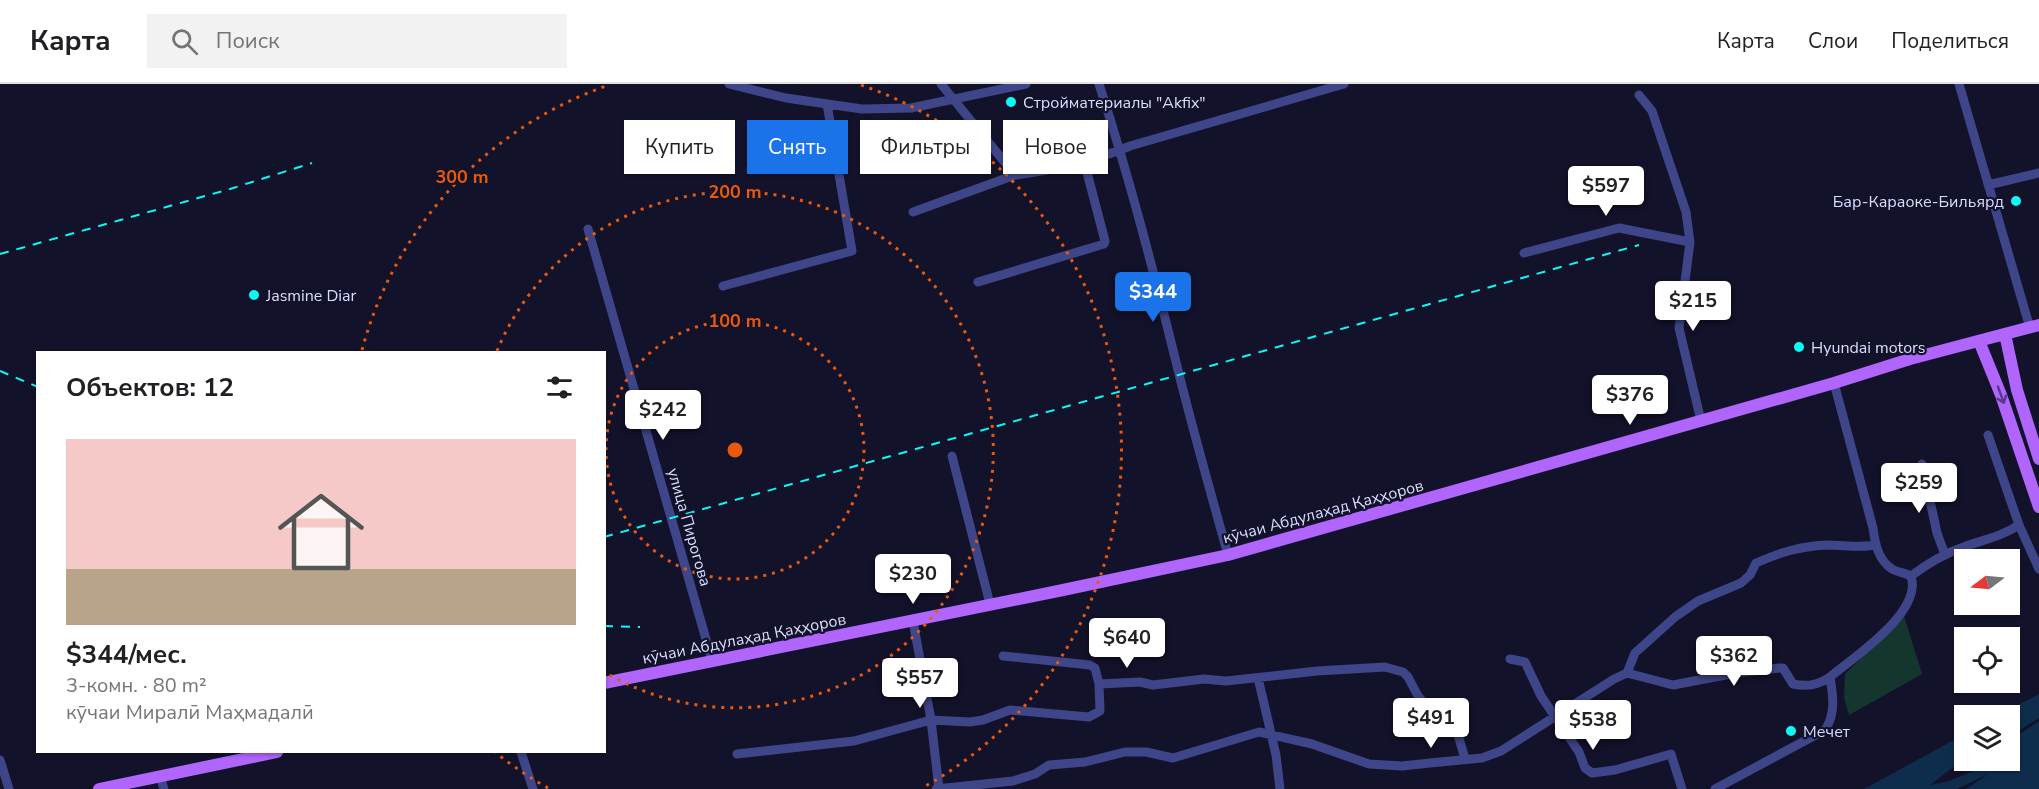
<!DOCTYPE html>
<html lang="ru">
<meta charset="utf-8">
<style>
:root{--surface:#fff;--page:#f2f2f2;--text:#202124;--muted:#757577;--line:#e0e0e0;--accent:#1a73e8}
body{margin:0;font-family:"Nunito Sans",sans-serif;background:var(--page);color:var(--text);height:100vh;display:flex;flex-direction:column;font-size:22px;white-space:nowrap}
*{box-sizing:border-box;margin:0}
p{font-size:20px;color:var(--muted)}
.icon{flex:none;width:33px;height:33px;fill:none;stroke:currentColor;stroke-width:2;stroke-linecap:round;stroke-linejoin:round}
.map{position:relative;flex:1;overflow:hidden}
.drawer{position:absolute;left:36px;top:267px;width:570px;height:402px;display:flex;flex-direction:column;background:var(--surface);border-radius:0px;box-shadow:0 2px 4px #0004}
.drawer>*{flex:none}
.top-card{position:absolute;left:624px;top:36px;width:570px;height:54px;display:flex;gap:12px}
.needle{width:39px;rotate:254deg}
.tools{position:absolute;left:1954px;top:465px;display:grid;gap:12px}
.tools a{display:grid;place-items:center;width:66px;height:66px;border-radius:0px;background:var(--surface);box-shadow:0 2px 4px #0004;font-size:30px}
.price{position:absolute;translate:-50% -51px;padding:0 14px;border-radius:6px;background:#fff;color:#222;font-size:20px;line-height:39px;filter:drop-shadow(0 2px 3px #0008)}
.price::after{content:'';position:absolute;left:50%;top:36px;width:18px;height:14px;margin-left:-9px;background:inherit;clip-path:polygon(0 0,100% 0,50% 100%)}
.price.active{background:var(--accent);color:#fff}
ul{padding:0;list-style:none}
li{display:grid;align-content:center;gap:12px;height:318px;padding:0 30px}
li span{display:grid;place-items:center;height:186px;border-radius:0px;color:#555}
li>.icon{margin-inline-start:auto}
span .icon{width:108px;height:108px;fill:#fffc;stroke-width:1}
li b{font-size:26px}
h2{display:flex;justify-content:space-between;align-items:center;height:72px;padding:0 30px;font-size:26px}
.tag{padding:0 21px;border-radius:0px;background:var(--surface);box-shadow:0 2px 4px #0004;font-size:21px;line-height:54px}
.tag.active{background:var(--accent);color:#fff}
header{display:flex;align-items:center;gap:36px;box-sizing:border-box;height:84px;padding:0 30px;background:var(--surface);border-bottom:2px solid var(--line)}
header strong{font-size:28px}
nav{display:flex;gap:33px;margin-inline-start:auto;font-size:21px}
.search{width:420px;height:54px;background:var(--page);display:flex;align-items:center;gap:15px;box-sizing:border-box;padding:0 21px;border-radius:0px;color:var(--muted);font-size:22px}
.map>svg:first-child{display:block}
.green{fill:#15352f}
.water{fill:#0e2d4d}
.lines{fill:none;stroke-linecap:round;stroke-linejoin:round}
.minor{stroke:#3e4588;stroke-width:9}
.major{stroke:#b065fc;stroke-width:12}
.rail{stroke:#0cfaf3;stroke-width:2;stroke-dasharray:9 8;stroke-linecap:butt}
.oneway{stroke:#5a3789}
.ring{fill:none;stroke:#e8590c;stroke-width:3;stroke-dasharray:3 6}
.poi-dot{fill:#0cfaf3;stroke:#13122b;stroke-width:2}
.labels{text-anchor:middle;stroke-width:4.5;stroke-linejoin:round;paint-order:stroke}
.poi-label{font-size:16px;fill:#dcdcfe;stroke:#13122b;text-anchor:start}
.street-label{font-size:16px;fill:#dcdcfe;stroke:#13122b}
.centre{fill:#e8590c;stroke:#13122b;stroke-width:3}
.ring-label{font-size:18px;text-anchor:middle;font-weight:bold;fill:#e8590c;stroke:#13122b;stroke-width:4.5;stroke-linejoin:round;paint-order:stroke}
</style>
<header>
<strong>Карта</strong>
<div class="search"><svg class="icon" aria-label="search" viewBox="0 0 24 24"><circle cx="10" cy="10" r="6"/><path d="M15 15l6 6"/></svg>Поиск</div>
<nav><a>Карта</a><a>Слои</a><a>Поделиться</a></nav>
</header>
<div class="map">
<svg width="2039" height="705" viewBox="0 0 2039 705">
<rect width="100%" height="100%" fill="#13122b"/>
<path class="green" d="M 1904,532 L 1922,590 L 1849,631 L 1844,614 L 1845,590 Z"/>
<path class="water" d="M 2039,610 L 2039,634 L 2010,652 L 2010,638 L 2021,627 L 1999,631 Z
M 2039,637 L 2039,705 L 1966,705 L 1990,689 L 1957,705 L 1864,705 L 1965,650 L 1965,674 L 1930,701 L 1949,697 L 1978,685 L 1989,677 L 2010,676 L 2010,657 Z"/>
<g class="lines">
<path class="minor" d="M 729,0 L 786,14 L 862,25 L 911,24 L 1026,0
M 941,0 L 1015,91 C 1053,86 1094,77 1130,62 L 1344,0
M 1099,0 C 1130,95 1155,193 1179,290 C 1194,350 1211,410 1228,471
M 1959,0 L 2030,244
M 1639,11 L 1652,27 L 1686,128 L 1690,158 L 1679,244 L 1701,337
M 1988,101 L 2039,89
M 913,128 L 1015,91
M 588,145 L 712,576
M 1524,169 L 1619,144 L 1690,158
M 978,198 L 1104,160 L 1105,157 L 1084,77
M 723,202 L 852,167 L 827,20
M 1988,351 L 2019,441 L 2039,485
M 952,372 L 990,520
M 1922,380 L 1937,449 L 1945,471
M 1911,492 C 1928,479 1946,469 1966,462 C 1986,455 2000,453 2019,441
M 913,537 L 931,636 L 939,705
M 1003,572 L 1090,581 L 1095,584 L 1099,600 L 1140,598 L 1153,601 L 1204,595 L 1226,597 L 1317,587 L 1385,583 L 1403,588 L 1408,593 L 1418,612 L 1430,626 L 1454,637 L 1465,675
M 1510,575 L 1525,578 L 1541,612 L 1579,668 L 1585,684 L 1592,689 L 1615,686 L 1671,670 L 1682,705
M 1627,589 L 1673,601 L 1736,589 L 1779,584 L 1783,584 L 1793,600 C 1808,603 1818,601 1830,593
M 1258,594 L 1276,671 L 1280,705
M 521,668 L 533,705
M 737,670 L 854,657 L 931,636 L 970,638 L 983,636 L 1010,626 L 1089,633 L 1100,627 L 1099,600
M 0,676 L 9,705
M 160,692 L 164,705
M 936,705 L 1013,697 L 1035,690 L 1049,681 L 1085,678 L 1125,668 L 1146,668 L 1173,674 L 1259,648 L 1312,660 L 1369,680 L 1402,682 L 1430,679 L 1482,674 L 1501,667 L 1614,595 L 1627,589 L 1635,569 L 1675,533 L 1698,517 L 1741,499 L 1750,491 L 1756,479 C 1781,468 1801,462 1828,461 C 1844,461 1860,464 1875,461
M 1715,705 L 1825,646 C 1836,630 1833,611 1830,593 C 1854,573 1923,528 1911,492 C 1905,489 1897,488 1892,485 C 1878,476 1875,459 1873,444 L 1834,299"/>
<path class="major" d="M 2005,250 L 2017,306 L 2039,375
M 1979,257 L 2001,311 L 2039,423
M 604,599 L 1063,506 L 1228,471 L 1834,299 L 1910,275 L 2039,241
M 99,705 L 277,668"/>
<path class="rail" d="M 0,170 L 230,105 L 312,79
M 0,287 L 38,303
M 604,453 L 1639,161
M 604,542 L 640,543"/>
</g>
<defs><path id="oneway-shaft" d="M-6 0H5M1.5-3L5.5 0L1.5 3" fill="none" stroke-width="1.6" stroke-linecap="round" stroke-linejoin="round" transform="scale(1.5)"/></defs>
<use class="oneway" href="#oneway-shaft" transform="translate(2001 311) rotate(70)"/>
<g class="ring">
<circle cx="735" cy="366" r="129"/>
<path d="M497 267A258 258 0 1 1 606 589"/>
<path d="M548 704A386 386 0 0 1 495 668M362 266A386 386 0 0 1 609 1M861 1A386 386 0 0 1 922 704"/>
</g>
<g class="poi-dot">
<circle cx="1011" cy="18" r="6"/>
<circle cx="2016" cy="117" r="6"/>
<circle cx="254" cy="211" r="6"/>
<circle cx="1799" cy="263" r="6"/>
<circle cx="1791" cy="647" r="6"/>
</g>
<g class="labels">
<g class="poi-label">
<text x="1023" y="24">Стройматериалы "Akfix"</text>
<text x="2004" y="123" text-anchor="end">Бар-Караоке-Бильярд</text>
<text x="266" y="217">Jasmine Diar</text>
<text x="1811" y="269">Hyundai motors</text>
<text x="1803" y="653">Мечет</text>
</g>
<g class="street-label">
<text transform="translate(1323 427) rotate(-15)" y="6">кӯчаи Абдулаҳад Қаҳҳоров</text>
<text transform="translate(690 443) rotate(74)" y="6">улица Пирогова</text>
<text transform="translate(744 554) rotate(-11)" y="6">кӯчаи Абдулаҳад Қаҳҳоров</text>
</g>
</g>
<circle cx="735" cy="366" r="9" class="centre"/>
<g class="ring-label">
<text x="462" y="99">300 m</text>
<text x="735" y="114">200 m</text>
<text x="735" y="243">100 m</text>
</g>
</svg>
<div class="tools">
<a><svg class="needle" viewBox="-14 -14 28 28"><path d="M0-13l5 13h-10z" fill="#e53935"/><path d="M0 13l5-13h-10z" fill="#757577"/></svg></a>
<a><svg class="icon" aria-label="locate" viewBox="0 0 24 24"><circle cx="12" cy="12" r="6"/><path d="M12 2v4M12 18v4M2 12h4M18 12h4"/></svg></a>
<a><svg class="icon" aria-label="layers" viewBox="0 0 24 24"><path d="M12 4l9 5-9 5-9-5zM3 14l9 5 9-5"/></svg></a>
</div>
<b class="price" style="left:1606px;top:133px">$597</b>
<b class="price active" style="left:1153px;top:239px">$344</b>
<b class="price" style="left:1693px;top:248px">$215</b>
<b class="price" style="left:1630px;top:342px">$376</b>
<b class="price" style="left:663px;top:357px">$242</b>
<b class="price" style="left:1919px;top:430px">$259</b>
<b class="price" style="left:913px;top:521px">$230</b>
<b class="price" style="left:1127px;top:585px">$640</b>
<b class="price" style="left:1734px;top:603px">$362</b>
<b class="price" style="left:920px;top:625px">$557</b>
<b class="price" style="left:1431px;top:665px">$491</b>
<b class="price" style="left:1593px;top:667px">$538</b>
<div class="top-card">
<a class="tag">Купить</a>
<a class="tag active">Снять</a>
<a class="tag">Фильтры</a>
<a class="tag">Новое</a>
</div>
<section class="drawer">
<h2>Объектов: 12<svg class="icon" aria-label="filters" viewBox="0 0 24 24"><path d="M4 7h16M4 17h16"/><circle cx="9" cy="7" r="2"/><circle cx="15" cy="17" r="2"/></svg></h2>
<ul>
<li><span style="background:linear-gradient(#f6c9c9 70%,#b9a48a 0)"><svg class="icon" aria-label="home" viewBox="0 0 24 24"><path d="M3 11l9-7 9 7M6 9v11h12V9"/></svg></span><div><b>$344/мес.</b><p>3-комн. · 80 m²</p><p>кӯчаи Миралӣ Маҳмадалӣ</p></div></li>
</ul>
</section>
</div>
